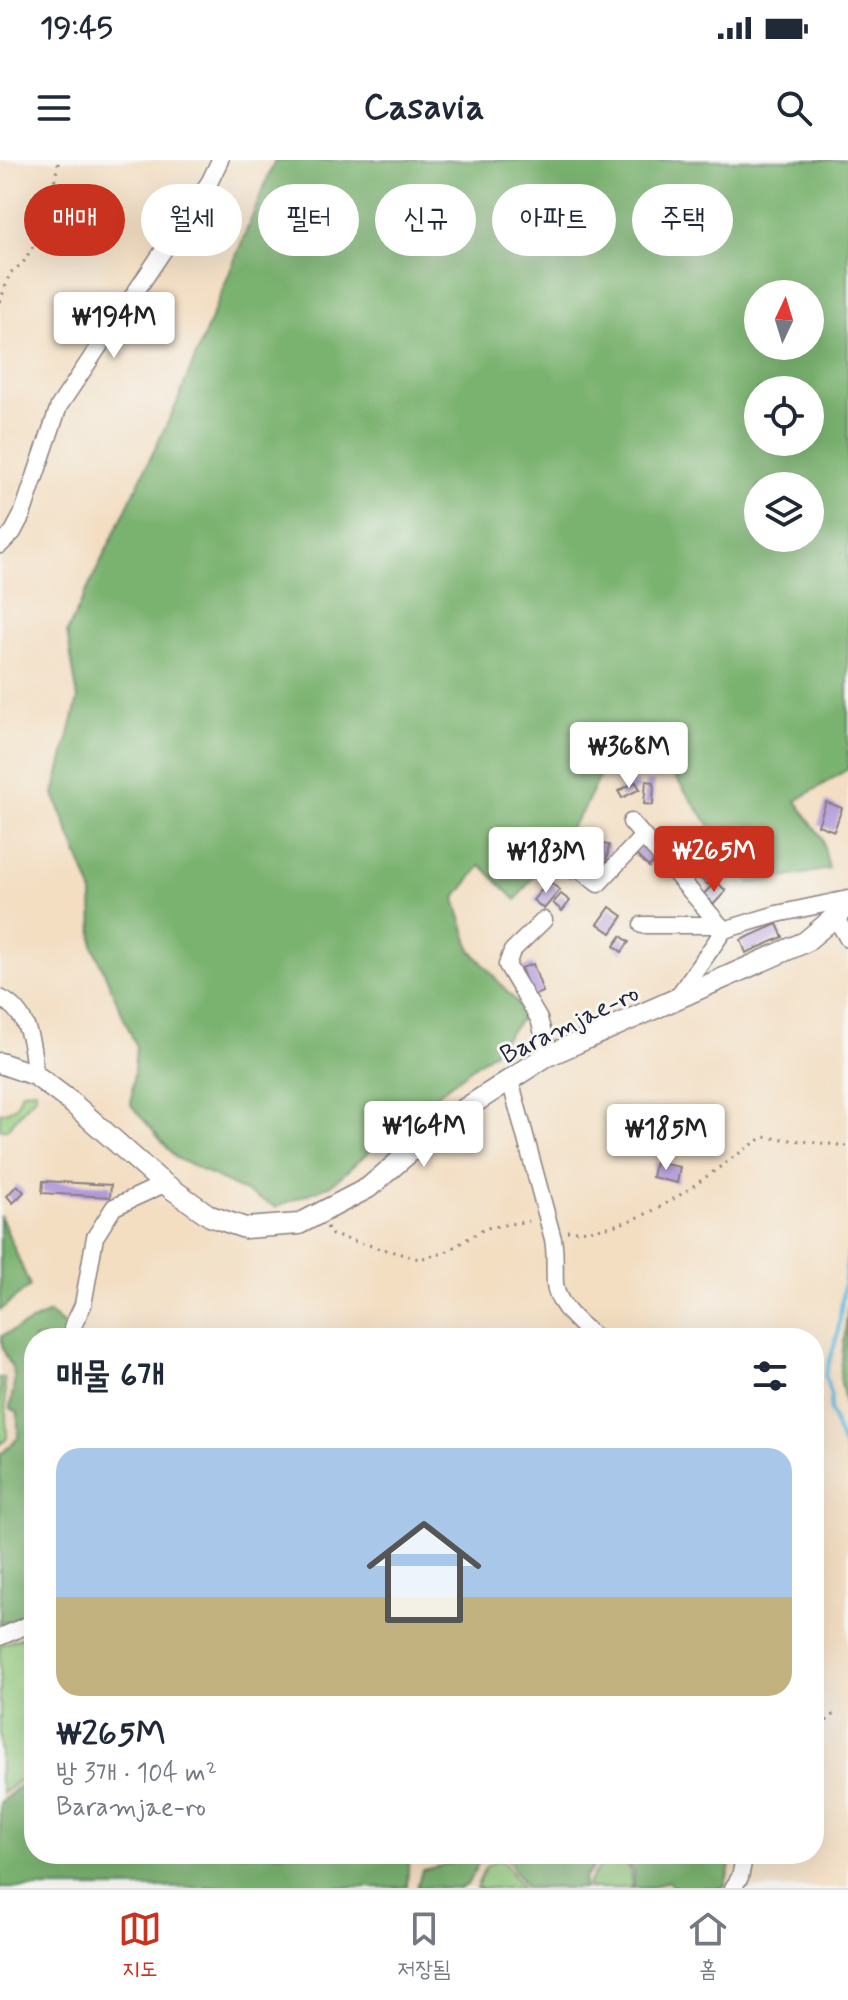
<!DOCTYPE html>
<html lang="ko">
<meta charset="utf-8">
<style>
:root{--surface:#fff;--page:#f2f2f3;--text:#1f2937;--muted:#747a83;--line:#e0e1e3;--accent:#c8321e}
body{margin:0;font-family:Mynerve,"Poor Story",sans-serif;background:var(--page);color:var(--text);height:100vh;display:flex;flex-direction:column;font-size:30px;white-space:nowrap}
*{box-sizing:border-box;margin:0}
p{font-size:26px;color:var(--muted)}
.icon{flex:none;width:44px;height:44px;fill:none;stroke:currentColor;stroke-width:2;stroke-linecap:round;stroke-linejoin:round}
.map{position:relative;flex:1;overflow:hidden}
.drawer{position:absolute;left:24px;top:1168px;width:800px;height:536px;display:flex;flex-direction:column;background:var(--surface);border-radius:32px;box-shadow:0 8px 32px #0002}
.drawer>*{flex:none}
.guide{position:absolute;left:24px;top:24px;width:800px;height:72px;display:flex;gap:16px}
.needle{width:52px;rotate:4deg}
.controls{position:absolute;left:744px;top:120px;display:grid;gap:16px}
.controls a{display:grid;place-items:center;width:80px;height:80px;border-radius:50%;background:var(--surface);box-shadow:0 8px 32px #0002;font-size:40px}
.price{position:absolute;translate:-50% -68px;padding:0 18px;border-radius:8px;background:#fff;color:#222;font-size:26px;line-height:52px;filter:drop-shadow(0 2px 4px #0008)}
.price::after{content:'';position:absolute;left:50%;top:48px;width:24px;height:18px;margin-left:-12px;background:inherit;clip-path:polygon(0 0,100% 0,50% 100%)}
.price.selected{background:var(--accent);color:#fff}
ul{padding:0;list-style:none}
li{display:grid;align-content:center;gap:16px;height:424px;padding:0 32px}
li+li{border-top:2px solid var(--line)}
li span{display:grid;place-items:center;height:248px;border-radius:24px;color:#555}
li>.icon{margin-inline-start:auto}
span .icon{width:144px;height:144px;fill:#fffc;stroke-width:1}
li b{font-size:34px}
h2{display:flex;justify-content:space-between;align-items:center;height:96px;padding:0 32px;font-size:34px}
.tag{padding:0 28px;border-radius:36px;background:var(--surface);box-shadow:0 8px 32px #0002;font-size:28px;line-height:72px}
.tag.selected{background:var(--accent);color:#fff}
.status{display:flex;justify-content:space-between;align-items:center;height:56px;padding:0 40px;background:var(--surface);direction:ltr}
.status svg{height:22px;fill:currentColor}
header{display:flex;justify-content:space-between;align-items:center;height:104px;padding:0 32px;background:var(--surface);font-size:36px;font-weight:700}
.menu{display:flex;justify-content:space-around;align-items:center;height:112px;border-top:2px solid var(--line);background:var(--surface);font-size:22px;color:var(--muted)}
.menu a{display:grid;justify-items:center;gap:4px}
.menu .selected{color:var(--accent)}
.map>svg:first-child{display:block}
.green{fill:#99cf81;stroke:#5e785e;stroke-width:2}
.forest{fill:#7ab26f;stroke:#4e6a55;stroke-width:2;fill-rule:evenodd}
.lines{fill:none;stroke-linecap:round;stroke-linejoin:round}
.stream{stroke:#62b9df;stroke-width:4}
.building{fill:#b197db}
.minor-casing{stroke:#8a807e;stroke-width:19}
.tertiary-casing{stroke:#8a807e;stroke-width:23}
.path{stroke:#8a807e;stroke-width:3;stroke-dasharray:2 6;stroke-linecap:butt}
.minor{stroke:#fff;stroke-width:16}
.tertiary{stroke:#fff;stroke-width:20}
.labels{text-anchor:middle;stroke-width:6;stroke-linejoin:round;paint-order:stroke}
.street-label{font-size:26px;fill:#22223b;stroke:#f6f6f2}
</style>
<div class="status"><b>19:45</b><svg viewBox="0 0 49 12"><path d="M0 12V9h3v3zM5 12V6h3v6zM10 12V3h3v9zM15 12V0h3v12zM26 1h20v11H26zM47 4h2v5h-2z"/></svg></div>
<header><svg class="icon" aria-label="menu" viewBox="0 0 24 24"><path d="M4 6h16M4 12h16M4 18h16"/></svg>Casavia<svg class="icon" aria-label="search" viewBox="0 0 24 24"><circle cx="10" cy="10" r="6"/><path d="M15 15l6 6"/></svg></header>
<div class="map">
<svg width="848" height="1728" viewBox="0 0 848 1728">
<rect width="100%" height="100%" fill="#f6f6f2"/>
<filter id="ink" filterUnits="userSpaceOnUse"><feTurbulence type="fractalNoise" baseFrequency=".0125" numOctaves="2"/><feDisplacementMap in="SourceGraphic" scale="16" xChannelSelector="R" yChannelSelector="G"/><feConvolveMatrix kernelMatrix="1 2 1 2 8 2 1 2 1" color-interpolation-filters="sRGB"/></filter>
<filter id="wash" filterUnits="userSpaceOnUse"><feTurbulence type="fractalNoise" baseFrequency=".006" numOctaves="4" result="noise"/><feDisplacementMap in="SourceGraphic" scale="32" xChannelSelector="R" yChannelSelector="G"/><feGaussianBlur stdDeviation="1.8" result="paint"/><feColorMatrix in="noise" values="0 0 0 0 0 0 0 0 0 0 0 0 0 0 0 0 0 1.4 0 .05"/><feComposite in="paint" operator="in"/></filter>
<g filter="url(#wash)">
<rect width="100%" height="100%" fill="#f3dec2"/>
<path class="green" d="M 35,930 L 36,935 L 7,969 L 0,969 L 0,953 C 15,950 18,945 22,931 Z
M 0,1218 L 4,1218 L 7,1278 L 0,1285 Z
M 26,1476 L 34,1476 L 34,1493 L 27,1505 L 25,1526 L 34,1550 L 34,1609 L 3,1633 L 0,1621 L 0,1485 Z
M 499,1698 L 508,1708 L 521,1728 L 476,1728 L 485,1708 Z
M 619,1701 L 630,1710 L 632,1728 L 589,1728 L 588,1723 L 602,1704 Z"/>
<path class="forest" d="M 275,0 L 848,0 L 848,609 L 796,641 L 822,678 L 829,709 L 751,724 L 670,610 L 609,594 L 584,649 L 516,740 L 481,705 L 455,739 L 471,790 L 526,853 L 493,892 L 419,948 L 331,1025 L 276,1047 L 176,998 L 131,945 L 136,886 L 93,786 L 92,731 L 54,634 L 78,539 L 67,472 L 176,245 ZM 758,134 L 810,134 L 810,186 L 758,186 ZM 758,230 L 810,230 L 810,282 L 758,282 ZM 758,326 L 810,326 L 810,378 L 758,378 Z
M 0,1055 L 30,1126 L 0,1150 Z
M 848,1145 L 848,1261 L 840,1217 Z
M 49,1153 L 64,1165 L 65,1178 L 34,1178 L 34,1435 C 26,1449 18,1463 0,1463 L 0,1295 L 18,1278 L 18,1252 L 10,1248 C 11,1238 16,1223 14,1214 C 10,1199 0,1192 2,1176 Z
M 34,1614 L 34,1694 L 409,1694 L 407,1727 L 0,1728 L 0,1643 Z
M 457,1694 L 493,1694 L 479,1702 L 467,1725 L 460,1728 L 417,1727 L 422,1710 L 452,1703 Z
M 504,1694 L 733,1694 L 725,1725 L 722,1728 L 675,1728 L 667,1721 L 651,1728 L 634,1728 L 633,1710 L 620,1697 L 601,1698 L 583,1719 L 585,1728 L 525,1728 Z"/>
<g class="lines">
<path class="stream" d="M 848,1093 L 838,1173 L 825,1216 L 831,1236 L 830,1251 L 848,1297"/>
</g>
<g id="blocks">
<path class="building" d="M 172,41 L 173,53 L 153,56 L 152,43 Z
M 646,621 L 654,622 L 653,645 L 644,644 Z
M 636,622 L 640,629 L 622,638 L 618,631 Z
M 826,642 L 842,648 L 834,671 L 818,665 Z
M 582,681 L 609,685 L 606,704 L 579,703 Z
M 640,687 L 655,700 L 649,707 L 634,693 Z
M 569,698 L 580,707 L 571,718 L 560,709 Z
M 704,703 L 717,716 L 708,725 L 694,713 Z
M 549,721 L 560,730 L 544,749 L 533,740 Z
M 716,721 L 726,731 L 711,747 L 701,737 Z
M 561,734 L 570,741 L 562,751 L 553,743 Z
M 610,747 L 623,756 L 611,773 L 598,764 Z
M 777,764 L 783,777 L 746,793 L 741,780 Z
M 621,776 L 629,782 L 622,792 L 614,786 Z
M 533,804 L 543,832 L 532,836 L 521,808 Z
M 403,953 L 414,963 L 396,984 L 385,975 Z
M 655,1002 L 680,1007 L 677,1023 L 652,1017 Z
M 43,1021 L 111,1025 L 110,1037 L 42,1033 Z
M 17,1025 L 24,1032 L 13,1043 L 7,1036 Z"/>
</g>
</g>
<g filter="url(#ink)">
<use href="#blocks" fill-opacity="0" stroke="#8a807e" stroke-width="2"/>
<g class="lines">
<g class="minor-casing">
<path id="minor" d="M 0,385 L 13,372 L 22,355 L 59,246 L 210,21 L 220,0
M 631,662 L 724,770
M 584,713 L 598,724 L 643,676
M 836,758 L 848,779
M 544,760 L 512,791 L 507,805 L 539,859 L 549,895
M 642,765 L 720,765
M 0,838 C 29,852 33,885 35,915
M 676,839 L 724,770 L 777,754 L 848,739
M 510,920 L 553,1079 C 556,1095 554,1109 555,1124 C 557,1145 581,1166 597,1178
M 74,1178 L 73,1166 L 83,1145 L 95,1077 L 114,1047 L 164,1024
M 0,1477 L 30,1464 L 34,1457
M 733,1728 L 740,1717 L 745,1694"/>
</g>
<g class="tertiary-casing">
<path id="tertiary" d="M 0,903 L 35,915 L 71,942 L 158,1019 L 210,1056 L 245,1068 L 299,1064 L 368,1028 L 446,961 L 545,897 L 805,782 L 848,746"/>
</g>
<path class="path" d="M 0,142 L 10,113 L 23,103 L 35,83 L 50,40 L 59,0
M 327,1067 L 332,1075 L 419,1099 L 444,1093 L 486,1068 L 535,1060
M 567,1071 C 652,1072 697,1018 764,977 L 848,986
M 814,1571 L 836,1553"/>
<use href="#minor" class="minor"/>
<use href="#tertiary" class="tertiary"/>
</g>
</g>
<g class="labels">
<g class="street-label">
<text transform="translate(569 863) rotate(-26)" y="9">Baramjae-ro</text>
</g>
</g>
</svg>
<div class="controls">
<a><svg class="needle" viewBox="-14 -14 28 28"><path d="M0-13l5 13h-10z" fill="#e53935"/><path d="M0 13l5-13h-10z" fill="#747a83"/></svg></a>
<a><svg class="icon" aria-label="locate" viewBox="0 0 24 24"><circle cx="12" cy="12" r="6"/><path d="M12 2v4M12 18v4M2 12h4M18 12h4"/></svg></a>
<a><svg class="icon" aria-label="layers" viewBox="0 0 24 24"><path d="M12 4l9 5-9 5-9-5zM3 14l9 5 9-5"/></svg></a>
</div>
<b class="price" style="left:114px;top:200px">₩194M</b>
<b class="price" style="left:629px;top:630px">₩368M</b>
<b class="price selected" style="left:714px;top:734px">₩265M</b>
<b class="price" style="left:546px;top:735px">₩183M</b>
<b class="price" style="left:424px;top:1009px">₩164M</b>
<b class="price" style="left:666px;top:1012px">₩185M</b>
<div class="guide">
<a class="tag selected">매매</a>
<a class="tag">월세</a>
<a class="tag">필터</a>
<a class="tag">신규</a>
<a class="tag">아파트</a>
<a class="tag">주택</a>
</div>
<section class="drawer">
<h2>매물 6개<svg class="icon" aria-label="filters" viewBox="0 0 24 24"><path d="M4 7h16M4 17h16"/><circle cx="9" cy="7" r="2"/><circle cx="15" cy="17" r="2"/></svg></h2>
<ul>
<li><span style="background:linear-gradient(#a9c7e8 60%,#c2b280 0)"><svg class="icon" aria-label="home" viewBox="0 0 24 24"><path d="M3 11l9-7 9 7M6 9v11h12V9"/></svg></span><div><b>₩265M</b><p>방 3개 · 104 m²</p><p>Baramjae-ro</p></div></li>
</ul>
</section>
</div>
<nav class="menu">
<a class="selected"><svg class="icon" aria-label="map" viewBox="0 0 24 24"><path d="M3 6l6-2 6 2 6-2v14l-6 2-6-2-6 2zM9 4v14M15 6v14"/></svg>지도</a>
<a><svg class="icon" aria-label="saved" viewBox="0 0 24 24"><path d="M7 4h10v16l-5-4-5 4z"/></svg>저장됨</a>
<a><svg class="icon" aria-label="home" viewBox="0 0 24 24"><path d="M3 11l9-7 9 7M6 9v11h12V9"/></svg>홈</a>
</nav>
